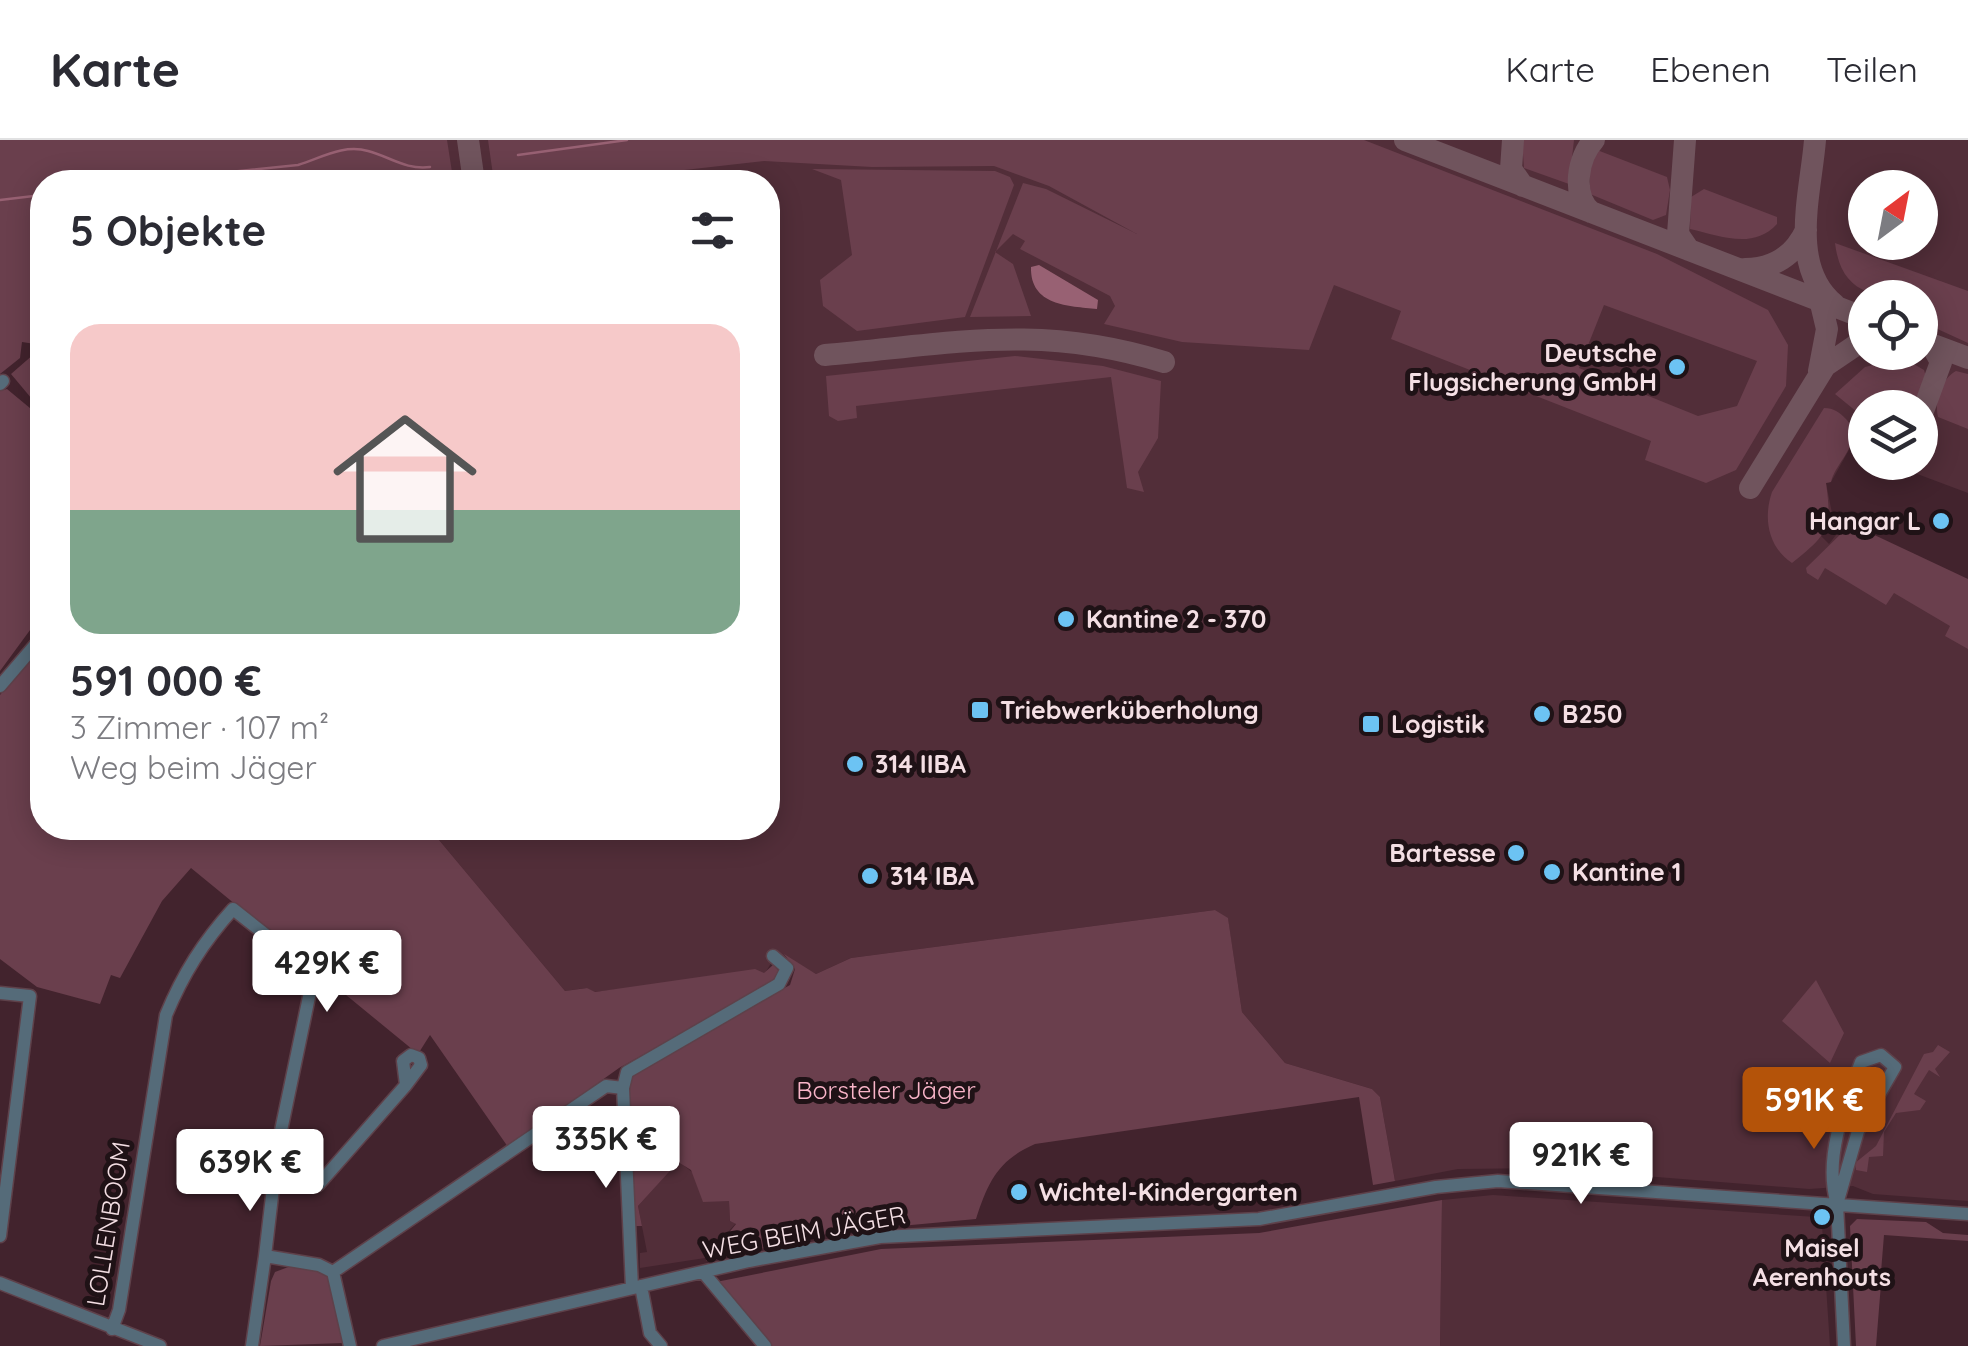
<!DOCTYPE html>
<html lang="de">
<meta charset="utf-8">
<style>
:root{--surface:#fff;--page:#f7f7f7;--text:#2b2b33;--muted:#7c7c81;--line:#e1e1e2;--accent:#b45309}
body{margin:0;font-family:Quicksand,sans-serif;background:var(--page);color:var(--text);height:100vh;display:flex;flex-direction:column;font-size:38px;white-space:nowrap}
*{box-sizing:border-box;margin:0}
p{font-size:32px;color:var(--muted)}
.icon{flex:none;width:55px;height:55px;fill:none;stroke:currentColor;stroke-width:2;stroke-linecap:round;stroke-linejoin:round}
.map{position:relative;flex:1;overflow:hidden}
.drawer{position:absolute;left:30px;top:30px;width:750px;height:670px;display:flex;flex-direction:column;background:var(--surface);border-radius:40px;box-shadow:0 5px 25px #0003}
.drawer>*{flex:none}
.needle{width:65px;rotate:32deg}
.tools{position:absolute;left:1848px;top:30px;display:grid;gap:20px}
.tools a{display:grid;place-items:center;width:90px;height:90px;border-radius:50%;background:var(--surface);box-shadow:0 5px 25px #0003;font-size:50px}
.price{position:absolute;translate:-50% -85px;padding:0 22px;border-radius:10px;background:#fff;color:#222;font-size:32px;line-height:65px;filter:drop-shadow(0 2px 5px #0008)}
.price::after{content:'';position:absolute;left:50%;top:60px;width:30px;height:22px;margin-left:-15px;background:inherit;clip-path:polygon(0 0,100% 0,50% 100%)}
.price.current{background:var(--accent);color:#fff}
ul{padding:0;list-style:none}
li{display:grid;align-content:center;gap:20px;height:530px;padding:0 40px}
li span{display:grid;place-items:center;height:310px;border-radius:30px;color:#555}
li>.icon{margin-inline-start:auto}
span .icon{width:180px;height:180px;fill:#fffc;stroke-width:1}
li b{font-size:42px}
h2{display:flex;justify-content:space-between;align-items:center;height:120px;padding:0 40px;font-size:42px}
header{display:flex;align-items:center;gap:60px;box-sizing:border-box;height:140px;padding:0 50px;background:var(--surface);border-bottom:2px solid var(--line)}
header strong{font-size:48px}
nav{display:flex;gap:55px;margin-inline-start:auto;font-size:35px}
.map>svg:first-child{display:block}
.built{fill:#522e39;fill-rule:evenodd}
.green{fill:#6a3f4d;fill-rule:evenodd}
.water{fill:#986173}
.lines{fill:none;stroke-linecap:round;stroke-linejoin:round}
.stream{stroke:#986173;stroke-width:2.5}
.taxiway{stroke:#70545d;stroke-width:22}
.minor-casing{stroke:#5e414a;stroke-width:15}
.minor{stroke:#556b79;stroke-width:12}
.poi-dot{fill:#6cc3f3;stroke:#1f1216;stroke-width:4}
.labels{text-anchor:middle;stroke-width:10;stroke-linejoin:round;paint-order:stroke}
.poi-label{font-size:25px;font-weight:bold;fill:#f4dfe4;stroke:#1f1216;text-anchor:start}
.park-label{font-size:25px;fill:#fab5c9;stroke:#1f1216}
.street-label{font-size:25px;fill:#f4dfe4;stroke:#1f1216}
</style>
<header>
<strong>Karte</strong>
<nav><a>Karte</a><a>Ebenen</a><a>Teilen</a></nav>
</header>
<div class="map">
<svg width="1968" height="1206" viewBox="0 0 1968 1206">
<rect width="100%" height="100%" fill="#42232d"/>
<path class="built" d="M 0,0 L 1968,0 L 1968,353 L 1888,323 L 1920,322 L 1920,268 L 1865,268 L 1865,313 L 1850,308 L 1831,342 L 1826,343 L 1832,373 L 1821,396 L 1829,404 L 1846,382 L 1968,452 L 1968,1061 L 1873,1054 L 1853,1046 L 1809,1049 L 1543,1028 L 1458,1029 L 1395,1041 L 1380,957 L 1372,949 L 1285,923 L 1242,872 L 1228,779 L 1215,770 L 851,818 L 816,834 L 778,812 L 765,833 L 594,852 L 586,848 L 565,851 L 429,688 L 768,688 L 768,42 L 42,42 ZM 1865,48 L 1920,48 L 1920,102 L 1865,102 ZM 1865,158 L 1920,158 L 1920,212 L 1865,212 Z
M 678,1021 L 729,1061 L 730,1081 L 736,1083 L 705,1118 L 640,1128 L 640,1113 L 647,1112 L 638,1066 Z
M 1493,1055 L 1816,1077 L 1822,1085 L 1830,1206 L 1440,1206 L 1442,1060 Z"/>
<path class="green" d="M 0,0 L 447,0 L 452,32 L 405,40 L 370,34 L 370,39 L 391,42 L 42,42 L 42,196 L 35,204 L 22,202 L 20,218 L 0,234 Z
M 488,0 L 1364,0 L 1657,114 L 1768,170 L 1788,205 L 1786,246 L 1736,330 L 1706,343 L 1645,320 L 1651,301 L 1391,199 L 1401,171 L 1334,145 L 1309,210 L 1182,202 L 1104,184 L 1115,166 L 1110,156 L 1020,109 L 1025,101 L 1013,94 L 995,112 L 1013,124 L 1031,176 L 970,177 L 1023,43 L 1046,49 L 1137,94 L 1049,46 L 994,26 L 872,27 L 764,21 L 667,32 L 650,42 L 494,42 ZM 1604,165 L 1757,221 L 1737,266 L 1698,276 L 1579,228 Z
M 1522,0 L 1574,0 L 1569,44 L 1524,28 Z
M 1597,10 L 1667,37 L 1670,50 L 1666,75 L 1653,80 L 1590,54 L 1590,14 Z
M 812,29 L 995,31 L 1010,37 L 1014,45 L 965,177 L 857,191 L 823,166 L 820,140 L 852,115 L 841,40 Z
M 1704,49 L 1777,77 L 1777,84 C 1753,110 1721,96 1690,89 L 1691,57 Z
M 1835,103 L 1968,151 L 1968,203 L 1920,181 L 1920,158 C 1876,158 1841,155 1835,103 Z
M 42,207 L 42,271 L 11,234 Z
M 1015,216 L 1103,226 L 1161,241 L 1158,298 L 1138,332 L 1144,352 L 1127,348 L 1111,237 L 856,266 L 857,278 L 838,281 L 829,276 L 826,236 Z
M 1881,223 L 1912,223 L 1924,230 L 1926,237 L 1913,264 L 1886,257 L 1882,267 L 1865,268 L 1865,287 L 1857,272 L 1835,254 L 1865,227 Z
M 1956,231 L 1968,234 L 1968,289 L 1938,277 C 1934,262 1942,238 1956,231 Z
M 7,249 L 42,278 L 42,497 L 33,486 L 0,531 L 0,251 Z
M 1824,268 C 1834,268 1839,272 1846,279 C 1866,301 1836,321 1831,342 L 1826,343 C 1832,387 1830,393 1792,423 C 1768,407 1763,378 1772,352 Z
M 1851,384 L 1968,439 L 1968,509 L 1945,496 L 1950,486 L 1894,453 L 1886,465 L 1825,428 L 1818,440 L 1807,433 L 1806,428 Z
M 42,501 L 42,688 L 429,688 L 565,851 L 587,848 L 595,852 L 755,829 L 764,833 L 773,825 L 781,833 L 780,839 L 619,928 L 508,1007 L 430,895 L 418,914 L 191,728 L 162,761 L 120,838 L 111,835 L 100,864 L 37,847 L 0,819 L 0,555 Z
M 1215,770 L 1228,778 L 1242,872 L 1285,923 L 1372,949 L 1380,957 L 1395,1041 L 1373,1045 L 1359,957 L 1035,1004 C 998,1020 988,1042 976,1079 L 836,1092 L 706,1121 L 736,1084 L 730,1081 L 729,1061 L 703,1062 L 691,1030 L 678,1022 L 638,1066 L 642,1086 L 634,1086 L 626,935 L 790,845 L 795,829 L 784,814 L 816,834 L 851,818 Z
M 1816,840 L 1844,893 L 1830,923 L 1782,881 Z
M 1938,905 L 1950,912 L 1935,929 L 1940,937 L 1929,930 L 1914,954 L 1926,961 L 1920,970 L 1896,973 L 1884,992 L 1883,1016 L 1869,1017 L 1867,1032 L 1856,1030 L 1855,1023 L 1876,1006 L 1924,914 L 1933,912 Z
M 1442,1060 L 1440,1206 L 770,1206 L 716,1142 L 881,1109 L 1259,1093 Z
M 1857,1079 L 1926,1082 L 1943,1093 L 1968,1095 L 1968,1101 L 1884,1095 L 1881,1132 L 1876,1132 L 1875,1143 L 1881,1144 L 1876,1206 L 1856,1206 L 1850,1086 Z
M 291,1126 L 317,1129 L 329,1136 L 343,1203 L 260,1206 L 271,1141 L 275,1132 Z"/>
<path class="water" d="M 1039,125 L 1098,160 L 1097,169 C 1069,166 1030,166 1031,127 Z"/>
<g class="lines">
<path class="stream" d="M 518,15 L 627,0
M 135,42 L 298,25 C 321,18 343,4 368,11 C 391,17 405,30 430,27
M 0,60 L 42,55"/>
<path class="taxiway" d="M 468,0 L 474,42
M 1405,0 L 1865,178
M 1513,0 L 1511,29 L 1523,46
M 1685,0 L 1678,94 L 1689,110
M 1815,0 C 1811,52 1788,126 1834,164
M 1591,72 C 1571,55 1578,17 1594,0
M 1745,129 C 1773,129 1794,116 1806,90
M 1818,151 L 1827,189 L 1819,231
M 1928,203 L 1968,218
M 825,215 C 952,204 1038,183 1164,222
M 1923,271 L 1941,222 L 1931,204
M 1750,348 L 1825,226 L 1865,199"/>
<g class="minor-casing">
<path id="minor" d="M 0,244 L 3,241
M 0,546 L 42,497
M 0,853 L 30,856 L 0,1096
M 411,915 L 419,918 L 421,925 L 406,945 L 403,921 Z
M 277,1037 L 318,1045 L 406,945
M 1837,1064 C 1823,1019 1845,964 1861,922 L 1881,915 L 1895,927 L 1858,991 L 1837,1064 L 1844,1206
M 333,1132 L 606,946 L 623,948
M 703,1132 L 765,1206
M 0,1143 L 160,1206
M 641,1146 L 650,1193 L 661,1206
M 632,1148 L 623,948 L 627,932 L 779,844 L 787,828 L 773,816
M 112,1189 L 119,1170 L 166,875 C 183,834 203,802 233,769 L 314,833 L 278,1005 L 265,1116
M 252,1206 L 265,1116 L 319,1125 L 333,1132 L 350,1206
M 383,1206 L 749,1121 L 880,1097 L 1259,1079 L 1436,1047 L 1498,1041 L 1968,1074"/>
</g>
<use href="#minor" class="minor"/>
</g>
<g class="poi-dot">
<circle cx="1677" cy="227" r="10"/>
<circle cx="1941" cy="381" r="10"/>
<circle cx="1066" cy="479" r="10"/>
<rect x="970" y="560" width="20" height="20" rx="5"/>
<circle cx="1542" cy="574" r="10"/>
<rect x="1361" y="574" width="20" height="20" rx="5"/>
<circle cx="855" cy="624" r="10"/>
<circle cx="1516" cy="713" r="10"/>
<circle cx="1552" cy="732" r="10"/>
<circle cx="870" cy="736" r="10"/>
<circle cx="1019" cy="1052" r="10"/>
<circle cx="1822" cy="1077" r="10"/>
</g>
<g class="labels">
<g class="poi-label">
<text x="1657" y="222" text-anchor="end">Deutsche<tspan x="1657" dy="29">Flugsicherung GmbH</tspan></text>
<text x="1921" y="390" text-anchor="end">Hangar L</text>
<text x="1086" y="488">Kantine 2 - 370</text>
<text x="1000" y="579">Triebwerküberholung</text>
<text x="1562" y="583">B250</text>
<text x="1391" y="593">Logistik</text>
<text x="875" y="633">314 IIBA</text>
<text x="1496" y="722" text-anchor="end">Bartesse</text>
<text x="1572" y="741">Kantine 1</text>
<text x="890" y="745">314 IBA</text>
<text x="1039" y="1061">Wichtel-Kindergarten</text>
<text x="1822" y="1117" text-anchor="middle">Maisel<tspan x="1822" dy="29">Aerenhouts</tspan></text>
</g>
<g class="park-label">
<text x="886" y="959">Borsteler Jäger</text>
</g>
<g class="street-label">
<text transform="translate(108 1084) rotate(-81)" y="9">LOLLENBOOM</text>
<text transform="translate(804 1092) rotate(-10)" y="9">WEG BEIM JÄGER</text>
</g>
</g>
</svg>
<div class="tools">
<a><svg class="needle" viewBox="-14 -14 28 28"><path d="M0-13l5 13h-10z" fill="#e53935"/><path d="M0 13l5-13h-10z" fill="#7c7c81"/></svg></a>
<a><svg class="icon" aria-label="locate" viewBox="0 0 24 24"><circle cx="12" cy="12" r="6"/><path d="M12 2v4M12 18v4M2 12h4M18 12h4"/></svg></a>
<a><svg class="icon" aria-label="layers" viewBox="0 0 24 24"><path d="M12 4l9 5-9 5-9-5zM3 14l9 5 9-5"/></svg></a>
</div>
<b class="price" style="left:327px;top:875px">429K €</b>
<b class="price current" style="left:1814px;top:1012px">591K €</b>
<b class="price" style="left:606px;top:1051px">335K €</b>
<b class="price" style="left:1581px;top:1067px">921K €</b>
<b class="price" style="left:250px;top:1074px">639K €</b>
<section class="drawer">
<h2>5 Objekte<svg class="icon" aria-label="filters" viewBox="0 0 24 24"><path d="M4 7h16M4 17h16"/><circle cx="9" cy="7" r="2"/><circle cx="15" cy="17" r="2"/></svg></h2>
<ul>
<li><span style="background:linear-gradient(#f6c9c9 60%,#7fa58c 0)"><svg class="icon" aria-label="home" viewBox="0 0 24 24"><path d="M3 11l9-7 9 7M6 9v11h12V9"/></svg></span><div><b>591 000 €</b><p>3 Zimmer · 107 m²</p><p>Weg beim Jäger</p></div></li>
</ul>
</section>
</div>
